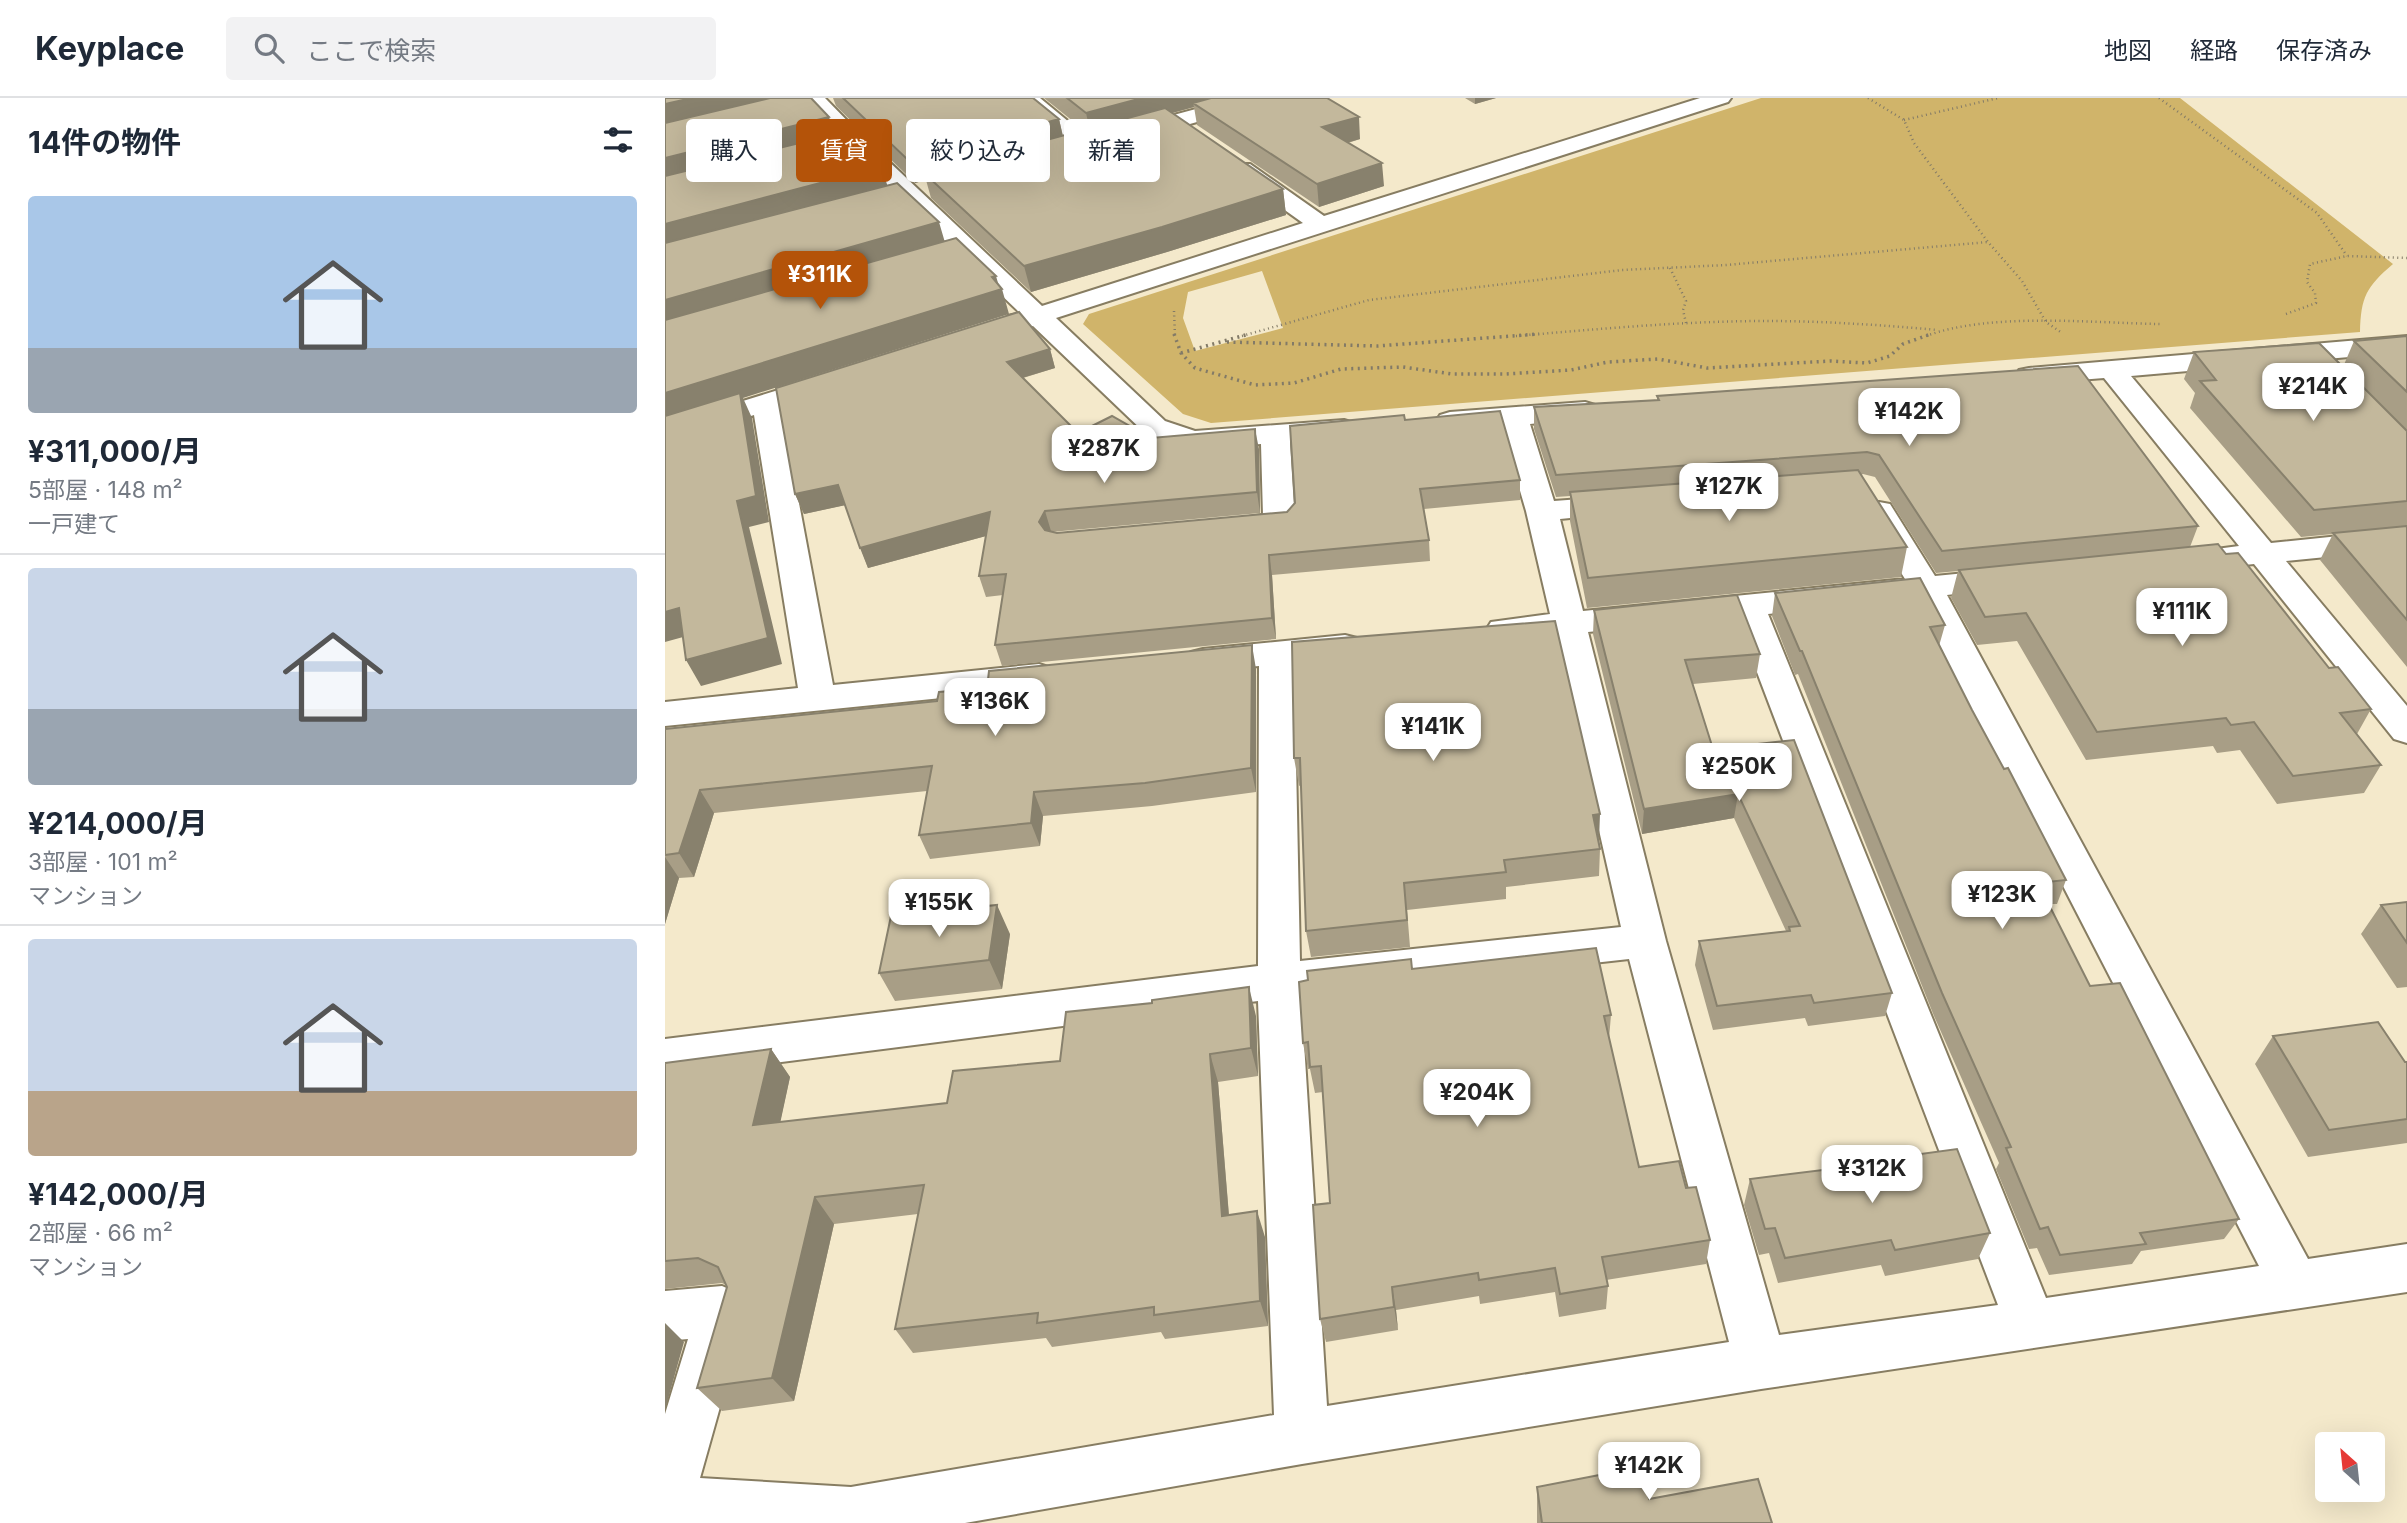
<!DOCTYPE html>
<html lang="ja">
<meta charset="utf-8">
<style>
:root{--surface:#fff;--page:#f2f2f3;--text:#1f2937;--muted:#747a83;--line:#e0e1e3;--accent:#b45309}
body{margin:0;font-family:Inter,"Noto Sans JP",sans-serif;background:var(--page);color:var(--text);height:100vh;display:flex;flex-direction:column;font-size:26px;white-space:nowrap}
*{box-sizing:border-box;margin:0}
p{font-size:23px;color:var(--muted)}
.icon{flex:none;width:38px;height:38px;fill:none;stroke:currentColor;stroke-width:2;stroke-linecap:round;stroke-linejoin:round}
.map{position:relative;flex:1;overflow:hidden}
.drawer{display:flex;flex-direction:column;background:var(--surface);width:665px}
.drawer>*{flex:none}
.top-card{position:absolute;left:21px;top:21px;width:665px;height:63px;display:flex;gap:14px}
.needle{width:46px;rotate:333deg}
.tools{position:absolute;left:1650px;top:1334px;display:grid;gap:14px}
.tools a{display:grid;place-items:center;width:70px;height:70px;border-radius:7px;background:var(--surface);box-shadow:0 7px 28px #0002;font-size:35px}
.price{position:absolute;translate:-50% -60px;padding:0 16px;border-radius:14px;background:#fff;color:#222;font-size:23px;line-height:46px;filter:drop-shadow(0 2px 4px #0008)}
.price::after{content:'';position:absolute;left:50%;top:42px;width:21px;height:16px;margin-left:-10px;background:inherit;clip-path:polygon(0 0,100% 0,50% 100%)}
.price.selected{background:var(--accent);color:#fff}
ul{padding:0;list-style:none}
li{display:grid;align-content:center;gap:14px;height:371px;padding:0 28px}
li+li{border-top:2px solid var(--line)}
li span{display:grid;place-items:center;height:217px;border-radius:7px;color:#555}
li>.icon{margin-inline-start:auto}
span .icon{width:126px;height:126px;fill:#fffc;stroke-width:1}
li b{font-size:30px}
h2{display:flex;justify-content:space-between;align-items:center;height:84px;padding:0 28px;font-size:30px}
.chip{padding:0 24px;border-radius:7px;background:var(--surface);box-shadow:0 7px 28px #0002;font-size:24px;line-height:63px}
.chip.selected{background:var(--accent);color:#fff}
header{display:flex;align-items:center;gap:42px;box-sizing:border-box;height:98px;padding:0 35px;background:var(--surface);border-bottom:2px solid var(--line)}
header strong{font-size:33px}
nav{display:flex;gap:38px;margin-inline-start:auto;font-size:24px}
.search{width:490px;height:63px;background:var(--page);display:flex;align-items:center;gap:18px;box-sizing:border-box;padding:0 24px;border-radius:7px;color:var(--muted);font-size:26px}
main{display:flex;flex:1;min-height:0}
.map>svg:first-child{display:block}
.forest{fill:#d0b46a;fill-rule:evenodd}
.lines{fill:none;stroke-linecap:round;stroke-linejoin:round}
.minor-casing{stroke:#877d62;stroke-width:4}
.path-far1{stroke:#827a67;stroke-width:2.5;stroke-dasharray:1 3.5;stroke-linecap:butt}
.path{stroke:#827a67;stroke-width:3.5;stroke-dasharray:2 4.5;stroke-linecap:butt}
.minor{fill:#fff;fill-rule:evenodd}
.wall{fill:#a89e86}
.shaded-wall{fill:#88816d}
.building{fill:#c3b89c;stroke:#88816d;stroke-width:2}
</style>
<header>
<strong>Keyplace</strong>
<div class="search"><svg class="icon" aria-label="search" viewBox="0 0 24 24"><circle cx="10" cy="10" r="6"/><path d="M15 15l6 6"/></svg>ここで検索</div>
<nav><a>地図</a><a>経路</a><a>保存済み</a></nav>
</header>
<main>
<section class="drawer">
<h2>14件の物件<svg class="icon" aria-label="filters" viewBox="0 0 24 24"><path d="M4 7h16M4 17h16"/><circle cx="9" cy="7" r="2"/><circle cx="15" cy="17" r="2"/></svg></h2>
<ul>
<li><span style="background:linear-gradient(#a9c7e8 70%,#9aa5b1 0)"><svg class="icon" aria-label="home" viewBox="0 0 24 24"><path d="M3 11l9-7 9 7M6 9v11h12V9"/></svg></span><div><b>¥311,000/月</b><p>5部屋 · 148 m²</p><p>一戸建て</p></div></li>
<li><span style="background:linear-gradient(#c9d6e8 65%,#9aa5b1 0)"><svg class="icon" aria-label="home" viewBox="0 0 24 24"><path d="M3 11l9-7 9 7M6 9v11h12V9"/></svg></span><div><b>¥214,000/月</b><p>3部屋 · 101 m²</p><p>マンション</p></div></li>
<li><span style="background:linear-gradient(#c9d6e8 70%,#b9a48a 0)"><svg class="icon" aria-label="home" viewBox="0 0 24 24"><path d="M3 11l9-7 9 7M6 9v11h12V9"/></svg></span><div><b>¥142,000/月</b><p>2部屋 · 66 m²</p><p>マンション</p></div></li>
</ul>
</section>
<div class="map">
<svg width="1742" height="1425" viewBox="0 0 1742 1425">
<rect width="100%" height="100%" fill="#f4e9cb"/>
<path class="forest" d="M 1096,0 L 1515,0 L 1728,166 C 1701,189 1696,199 1695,234 L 546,325 L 518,316 L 418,226 L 424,216 ZM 597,173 L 618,230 L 530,253 L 518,220 L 523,194 Z"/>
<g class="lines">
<g class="minor-casing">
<path id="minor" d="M 138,0 L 160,0 L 200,41 L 377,208 L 638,125 L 569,76 L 566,71 L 569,66 L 585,66 L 659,118 L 1035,0 L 1066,0 L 1063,4 L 391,220 L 500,323 L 530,333 L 679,322 L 689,325 L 694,331 L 689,337 L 625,344 L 630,425 L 625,432 L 573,438 L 562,436 L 557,429 L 562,422 L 598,417 L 596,346 L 528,351 L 480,335 L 368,228 L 352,232 L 343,230 L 339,224 L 343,218 L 355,215 L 184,51 Z
M 358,0 L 375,0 L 433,48 L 430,53 L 414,53 L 359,7 L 356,3 Z
M 572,0 L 606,0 L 603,4 L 468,42 L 460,40 L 457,35 L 460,30 Z
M 1742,238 L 1742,254 L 1466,278 L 1606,445 L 1742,431 L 1742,451 L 1621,463 L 1742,608 L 1742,645 L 1729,641 L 1589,466 L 1524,473 L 1513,470 L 1508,463 L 1513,456 L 1574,448 L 1439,280 L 1364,286 L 1354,284 L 1350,278 L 1354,272 L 1364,270 Z
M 162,277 L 172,279 L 176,285 L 172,291 L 116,309 L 168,587 L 374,566 L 386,570 L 392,578 L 386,586 L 374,590 L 0,628 L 0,604 L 133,590 L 89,317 L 0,345 L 0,327 Z
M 920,304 L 930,307 L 934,313 L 930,319 L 865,326 L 889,403 L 956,398 L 967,400 L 971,407 L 967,414 L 895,421 L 918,513 L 1240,481 L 1198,413 L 1203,406 L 1214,404 L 1225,406 L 1270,478 L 1342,471 L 1354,474 L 1358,481 L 1354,488 L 1282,497 L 1643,1161 L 1742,1146 L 1742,1194 L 1096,1291 L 637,1366 L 300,1425 L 0,1425 L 0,1316 L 23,1241 L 0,1243 L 0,1193 L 57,1188 L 75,1196 L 82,1213 L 35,1380 L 186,1389 L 609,1317 L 593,903 L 0,979 L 0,941 L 593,868 L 594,568 L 538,573 L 526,570 L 521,562 L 526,554 L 538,551 L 680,537 L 692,540 L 697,548 L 692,556 L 629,564 L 635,863 L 956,829 L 890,538 L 838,543 L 826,540 L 821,532 L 826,524 L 885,516 L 861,413 L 836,328 L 785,332 L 775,329 L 771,323 L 775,317 L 785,314 ZM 1250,501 L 1594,1168 L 1381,1200 L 1103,516 ZM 1071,519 L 1333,1207 L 1114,1237 L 1001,843 L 923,534 ZM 964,861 L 1064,1244 L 662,1308 L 636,898 Z"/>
</g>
<path class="path-far1" d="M 1203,0 L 1239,22 L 1249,45 L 1323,144 L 1357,183 L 1381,224 L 1397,235
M 1494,0 L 1652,115 L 1682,158
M 1239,22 L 1333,0
M 1005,170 L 1021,203 L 1018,212 L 1021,225
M 509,213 L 510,238
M 1621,216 L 1651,205 L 1650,195 L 1642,184 L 1645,166 L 1682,158 L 1742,160
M 577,238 L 704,202 L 957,172 L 1061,167 L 1323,144
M 851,238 C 934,231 1018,223 1102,223 C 1159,223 1216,227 1273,232
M 1261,238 C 1326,214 1426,225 1495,226"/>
<path class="path" d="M 509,236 L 516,255 L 530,270 L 590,287 L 629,285 L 676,271 L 738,269 L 787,276 L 840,276 L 906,272 L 943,264 L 993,261 L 1042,270 L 1165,263 L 1202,265 L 1225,258 L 1238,246 L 1266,236
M 562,244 L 712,248 L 874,236
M 516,255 L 584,236"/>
<use href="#minor" class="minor"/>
</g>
<path class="wall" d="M 168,0 L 368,0 L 394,21 L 398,38 L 419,32 L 379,0 L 662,0 L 695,41 L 683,45 L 719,88 L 654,109 L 532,27 L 529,9 L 507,15 L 618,91 L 621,117 L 502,154 L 366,194 L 266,100 L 261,82 L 250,85 L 171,8 Z
M 800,0 L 831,0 L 810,6 Z
M 1742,238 L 1742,569 L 1655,462 L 1668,436 L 1636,439 L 1525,310 L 1530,295 L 1519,281 L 1529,254 L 1678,269 L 1689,243 Z
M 385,251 L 390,270 L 358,280 L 413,335 L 486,340 L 594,351 L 595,415 L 386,434 L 392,435 L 622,414 L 740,322 L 855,382 L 855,402 L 759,411 L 764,442 L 765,463 L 607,477 L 611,541 L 337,568 L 330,547 L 338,497 L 321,499 L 314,478 L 321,438 L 203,470 L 180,407 L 139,416 L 130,396 Z
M 992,298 L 1533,428 L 1525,449 L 1561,456 L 1664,570 L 1706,611 L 1692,636 L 1716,667 L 1699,695 L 1612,706 L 1575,652 L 1552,655 L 1548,648 L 1421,662 L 1352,543 L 1312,547 L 1286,500 L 1293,473 L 1271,475 L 1210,379 L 1198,376 L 1196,377 L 1242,449 L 1236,479 L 922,510 L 905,423 L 905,398 L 891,399 L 869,331 L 869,309 L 992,302 Z
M 1110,495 L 1280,527 L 1274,548 L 1307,612 L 1401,782 L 1392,806 L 1384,806 L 1425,888 L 1574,1121 L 1559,1141 L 1476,1153 L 1467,1166 L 1384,1177 L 1372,1150 L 1364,1151 L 1331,1071 L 1334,1065 L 1269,918 L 1133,576 L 1130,577 L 1107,518 Z
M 929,512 L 1095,556 L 1091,580 L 1028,586 L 1048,651 L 1227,895 L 1220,918 L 1143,928 L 1140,920 L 1048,932 L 1030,867 L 1034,843 L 1121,833 L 1069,720 L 977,736 L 928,536 Z
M 627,544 L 934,743 L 935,751 L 934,778 L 841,789 L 841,801 L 742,812 L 745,849 L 646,859 L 641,833 L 636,687 L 634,688 L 629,660 Z
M 591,571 L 591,694 L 487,708 L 378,718 L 375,748 L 265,761 L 254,737 L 262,693 L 49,715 L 29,779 L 14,780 L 0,826 L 0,631 Z
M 1742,804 L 1742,889 L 1732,890 L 1696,836 L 1716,807 Z
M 345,836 L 337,891 L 230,903 L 214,875 Z
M 747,871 L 946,917 L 944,941 L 974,1069 L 1021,1090 L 1045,1142 L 1041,1166 L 941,1182 L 943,1188 L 941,1211 L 894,1219 L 890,1194 L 815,1206 L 814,1198 L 731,1212 L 733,1232 L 661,1244 L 655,1221 L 665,1105 L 658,994 L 650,995 L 645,971 L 643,971 L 638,945 L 643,882 Z
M 591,918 L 593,978 L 553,984 L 564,1117 L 600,1139 L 603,1228 L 500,1241 L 496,1234 L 387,1249 L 381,1240 L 248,1255 L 230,1231 L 253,1116 L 169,1126 L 129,1303 L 57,1313 L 32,1290 L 62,1189 L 61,1187 L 57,1185 L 0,1191 L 0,965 L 106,951 L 125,979 L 115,1024 L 282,1005 L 395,963 Z
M 1608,938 L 1742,964 L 1742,1045 L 1643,1059 L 1590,966 Z
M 1197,1064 L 1325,1135 L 1313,1161 L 1220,1178 L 1216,1167 L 1113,1185 L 1104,1155 L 1094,1157 L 1079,1107 L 1085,1081 L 1196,1068 Z
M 872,1389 L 984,1401 L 1107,1425 L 872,1425 Z"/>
<path class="shaded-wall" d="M 27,0 L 127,0 L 0,31 L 0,6 Z
M 477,0 L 562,0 L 528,5 L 529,9 L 426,37 L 421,15 Z
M 810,0 L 831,0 L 810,6 Z
M 164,19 L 172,42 L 0,85 L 0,60 Z
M 694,19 L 695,41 L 660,51 L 657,29 Z
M 394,21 L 399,44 L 259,75 L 261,82 L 250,85 L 243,62 Z
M 717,65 L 719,88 L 654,109 L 652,86 Z
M 216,69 L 224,92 L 0,152 L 0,126 Z
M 618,91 L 621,117 L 502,154 L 366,194 L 359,168 Z
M 274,124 L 281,148 L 0,230 L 0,202 Z
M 331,178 L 335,192 L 337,191 L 344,216 L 78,300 L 87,320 L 104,424 L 84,429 L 117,566 L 36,588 L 21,562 L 0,325 L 0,295 Z
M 385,251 L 390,270 L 347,283 L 342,264 Z
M 590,331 L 594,351 L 595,415 L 592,394 Z
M 173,387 L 181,407 L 139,416 L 130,396 Z
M 380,413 L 386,433 L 380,445 L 374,424 Z
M 325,414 L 332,435 L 203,470 L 195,450 Z
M 604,457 L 607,477 L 611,541 L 607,520 Z
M 14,510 L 29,536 L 0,544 L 0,514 Z
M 587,547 L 591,571 L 591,694 L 586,670 Z
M 35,692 L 49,715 L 29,779 L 14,755 Z
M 369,694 L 378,718 L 375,748 L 366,725 Z
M 1073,696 L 1069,720 L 977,736 L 979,711 Z
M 935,716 L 934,743 L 928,717 Z
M 0,759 L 14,780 L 0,826 Z
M 332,807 L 345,836 L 337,891 L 324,862 Z
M 584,889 L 591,918 L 593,978 L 586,950 Z
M 106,951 L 125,979 L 109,1054 L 88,1027 Z
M 545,956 L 553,984 L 566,1144 L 557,1118 Z
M 150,1099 L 169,1126 L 129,1303 L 107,1280 Z
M 592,1113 L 600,1139 L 603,1228 L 595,1203 Z
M 727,1189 L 731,1212 L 733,1232 L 729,1209 Z
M 0,1225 L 19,1244 L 0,1312 Z"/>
<path class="building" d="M 0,0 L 27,0 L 0,6 Z
M 105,0 L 146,0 L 164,19 L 0,60 L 0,25 Z
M 178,0 L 368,0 L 394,21 L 243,62 Z
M 402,0 L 477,0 L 421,15 Z
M 546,0 L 662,0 L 694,19 L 657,29 L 717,65 L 652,86 L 528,5 Z
M 500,10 L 618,91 L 497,129 L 359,168 L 259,75 Z
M 179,34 L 216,69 L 0,126 L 0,78 Z
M 232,85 L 274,124 L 0,202 L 0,145 Z
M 291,140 L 331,178 L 327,179 L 337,191 L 0,295 L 0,222 Z
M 354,214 L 385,251 L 342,264 L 413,335 L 447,318 L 486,340 L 590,331 L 592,394 L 380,413 L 374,424 L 380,432 L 392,435 L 622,414 L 630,405 L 625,328 L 739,317 L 740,322 L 835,313 L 855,382 L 755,391 L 764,442 L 604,457 L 607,520 L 330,547 L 341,476 L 314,478 L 325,414 L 195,450 L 173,387 L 130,396 L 111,290 Z
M 1742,238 L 1742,294 L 1689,243 Z
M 1654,245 L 1742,333 L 1742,403 L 1649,412 L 1535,283 L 1551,282 L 1529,254 Z
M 1413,268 L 1533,428 L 1277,453 L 1214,357 L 1202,354 L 891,377 L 869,309 L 994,302 L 992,298 Z
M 75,295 L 91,398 L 72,403 L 103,540 L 21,562 L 14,510 L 0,514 L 0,318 Z
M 1193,372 L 1242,449 L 923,480 L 905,394 Z
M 1742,428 L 1742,522 L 1668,435 Z
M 1553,446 L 1561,456 L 1573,455 L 1664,570 L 1673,569 L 1706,611 L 1675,615 L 1716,667 L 1628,678 L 1589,624 L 1566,627 L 1561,620 L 1432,634 L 1361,515 L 1320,519 L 1294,472 Z
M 1255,480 L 1280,527 L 1265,529 L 1307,612 L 1339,671 L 1343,670 L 1401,782 L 1373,785 L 1425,888 L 1455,885 L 1574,1121 L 1475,1135 L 1481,1146 L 1395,1157 L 1383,1129 L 1375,1131 L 1341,1050 L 1346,1049 L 1277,895 L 1137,553 L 1135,553 L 1110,495 Z
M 1072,497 L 1095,556 L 1020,562 L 1048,651 L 1129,642 L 1227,895 L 1149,905 L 1146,897 L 1052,908 L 1034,843 L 1125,833 L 1124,829 L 1135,828 L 1073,696 L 979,711 L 929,512 Z
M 890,523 L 935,716 L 928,717 L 935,751 L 839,762 L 841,774 L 739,785 L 742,822 L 641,833 L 635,660 L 629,660 L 627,544 Z
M 587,547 L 586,670 L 480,685 L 369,694 L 366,725 L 254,737 L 267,668 L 35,692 L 14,755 L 0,757 L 0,631 L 272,603 L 274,594 L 322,590 L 324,573 Z
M 1742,804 L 1742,845 L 1716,807 Z
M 332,807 L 324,862 L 214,875 L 226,818 Z
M 931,850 L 946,917 L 939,918 L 974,1069 L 1014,1063 L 1021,1090 L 1031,1089 L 1045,1142 L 937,1159 L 943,1188 L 895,1196 L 890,1170 L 814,1182 L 813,1175 L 727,1189 L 729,1209 L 655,1221 L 648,1107 L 665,1105 L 656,968 L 645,969 L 643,944 L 638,945 L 634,884 L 643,882 L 642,873 L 746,861 L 747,871 Z
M 584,889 L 586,950 L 545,956 L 557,1118 L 592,1113 L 595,1203 L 489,1217 L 489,1209 L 372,1225 L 373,1215 L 230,1231 L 259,1087 L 150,1099 L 107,1280 L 32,1290 L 62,1189 L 53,1169 L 33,1160 L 0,1163 L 0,965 L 106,951 L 88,1027 L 282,1005 L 288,973 L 395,963 L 401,914 L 487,905 L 487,902 Z
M 1713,924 L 1740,964 L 1742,964 L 1742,1021 L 1664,1032 L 1608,938 Z
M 1292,1051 L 1325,1135 L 1230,1152 L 1226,1142 L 1120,1160 L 1110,1130 L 1100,1131 L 1085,1081 L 1199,1067 L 1197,1064 Z
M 976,1369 L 984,1401 L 1093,1381 L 1107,1425 L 877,1425 L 872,1389 Z"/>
</svg>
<div class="tools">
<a><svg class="needle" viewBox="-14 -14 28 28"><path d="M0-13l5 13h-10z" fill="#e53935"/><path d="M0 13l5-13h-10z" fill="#747a83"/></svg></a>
</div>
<b class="price selected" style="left:155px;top:213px">¥311K</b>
<b class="price" style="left:1648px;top:325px">¥214K</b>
<b class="price" style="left:1244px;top:350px">¥142K</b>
<b class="price" style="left:439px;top:387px">¥287K</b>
<b class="price" style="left:1064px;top:425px">¥127K</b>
<b class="price" style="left:1517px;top:550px">¥111K</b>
<b class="price" style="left:330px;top:640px">¥136K</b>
<b class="price" style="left:768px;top:665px">¥141K</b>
<b class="price" style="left:1074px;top:705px">¥250K</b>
<b class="price" style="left:1337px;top:833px">¥123K</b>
<b class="price" style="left:274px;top:841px">¥155K</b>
<b class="price" style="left:812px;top:1031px">¥204K</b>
<b class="price" style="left:1207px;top:1107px">¥312K</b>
<b class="price" style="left:984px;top:1404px">¥142K</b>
<div class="top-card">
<a class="chip">購入</a>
<a class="chip selected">賃貸</a>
<a class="chip">絞り込み</a>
<a class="chip">新着</a>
</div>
</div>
</main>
